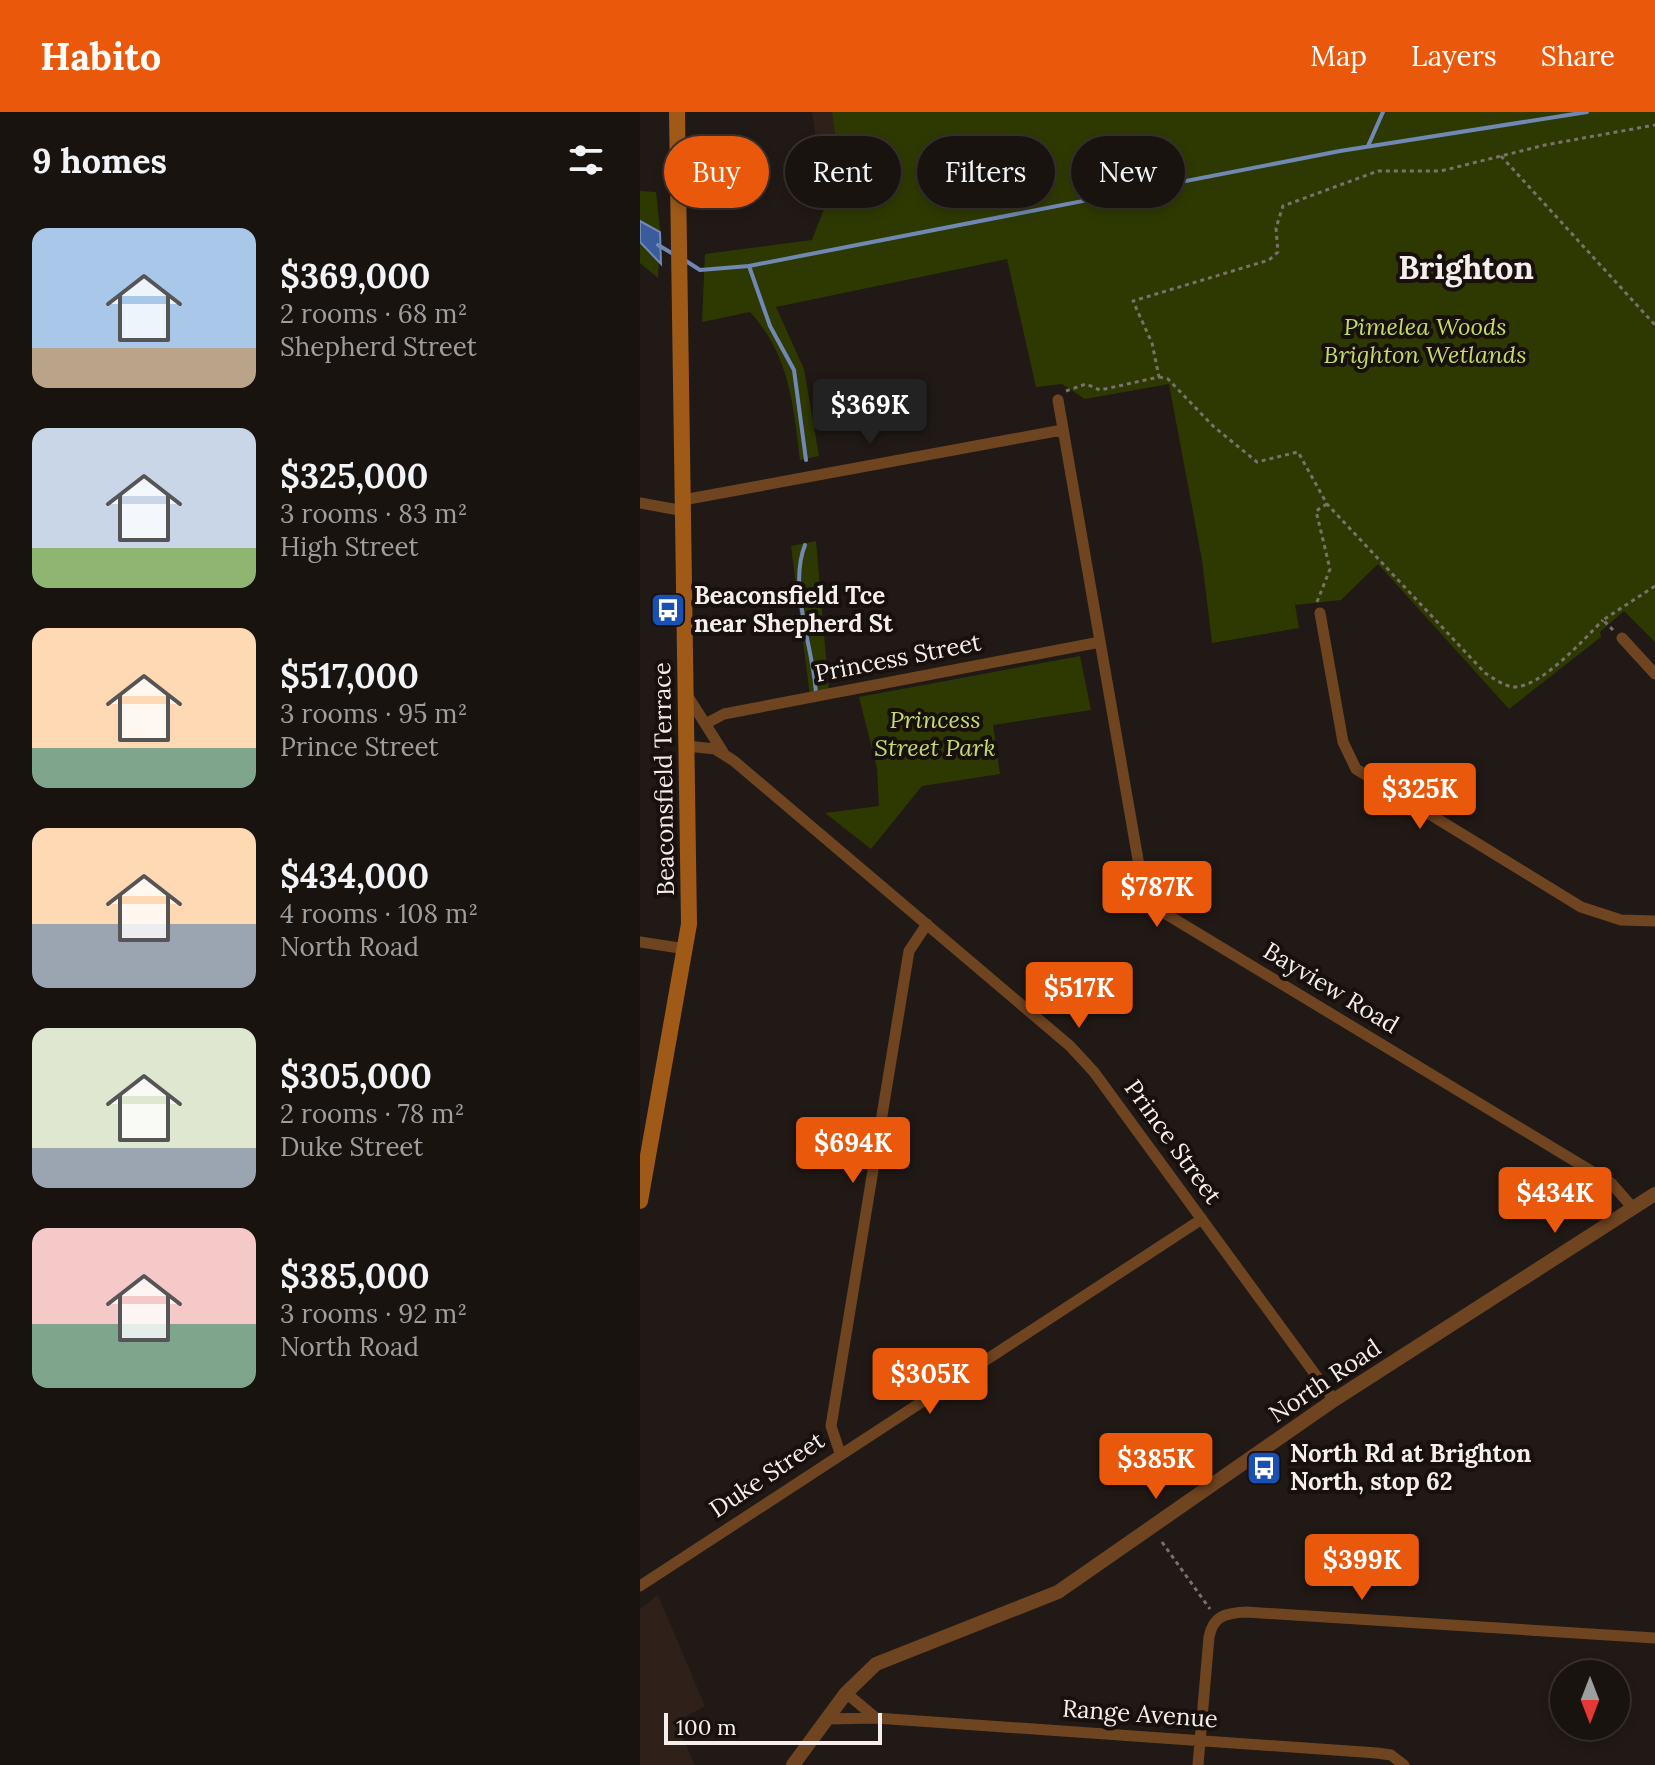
<!DOCTYPE html>
<meta charset="utf-8">
<style>
:root{--surface:#191310;--page:#26201e;--text:#f1f3f6;--muted:#9f9e9f;--line:#373230;--accent:#ea580c}
body{margin:0;font-family:Lora,serif;background:var(--page);color:var(--text);height:100vh;display:flex;flex-direction:column;font-size:30px;white-space:nowrap}
*{box-sizing:border-box;margin:0}
p{font-size:26px;color:var(--muted)}
.icon{flex:none;width:44px;height:44px;fill:none;stroke:currentColor;stroke-width:2;stroke-linecap:round;stroke-linejoin:round}
.map{position:relative;flex:1;overflow:hidden}
.sheet{display:flex;flex-direction:column;background:var(--surface);width:640px}
.sheet>*{flex:none}
.top-card{position:absolute;left:24px;top:24px;width:760px;height:72px;display:flex;gap:16px}
.needle{width:52px;rotate:180deg}
.controls{position:absolute;left:910px;top:1548px;display:grid;gap:16px}
.controls a{display:grid;place-items:center;width:80px;height:80px;border-radius:50%;background:var(--surface);box-shadow:0 4px 12px #0003,0 0 0 2px var(--line);font-size:40px}
.scale{position:absolute;left:24px;bottom:20px;width:218px;box-sizing:border-box;padding-left:8px;border:4px solid #f5eeec;border-top:0;font-size:22px;line-height:28px;white-space:nowrap;color:#f5eeec;-webkit-text-stroke:6px #18100c;paint-order:stroke}
.price{position:absolute;translate:-50% -68px;padding:0 18px;border-radius:8px;background:var(--accent);color:#fff;font-size:26px;line-height:52px;filter:drop-shadow(0 2px 4px #0008)}
.price::after{content:'';position:absolute;left:50%;top:48px;width:24px;height:18px;margin-left:-12px;background:inherit;clip-path:polygon(0 0,100% 0,50% 100%)}
.price.current{background:#222;color:#fff}
ul{padding:0;list-style:none}
li{display:flex;align-items:center;gap:24px;height:200px;padding:0 32px}
li span{display:grid;place-items:center;flex:none;width:224px;height:160px;border-radius:16px;color:#555}
li>.icon{margin-inline-start:auto}
span .icon{width:96px;height:96px;fill:#fffc;stroke-width:1}
li b{font-size:34px}
h2{display:flex;justify-content:space-between;align-items:center;height:96px;padding:0 32px;font-size:34px}
.tag{padding:0 28px;border-radius:36px;background:var(--surface);box-shadow:0 4px 12px #0003,0 0 0 2px var(--line);font-size:28px;line-height:72px}
.tag.current{background:var(--accent);color:#fff}
header{display:flex;align-items:center;gap:48px;box-sizing:border-box;height:112px;padding:0 40px;background:var(--accent);color:#fff}
header strong{font-size:38px}
nav{display:flex;gap:44px;margin-inline-start:auto;font-size:28px}
main{display:flex;flex:1;min-height:0}
.map>svg:first-child{display:block}
.built{fill:#2f201a}
.green{fill:#2e3902}
.water{fill:#395c9d;stroke:#7188b5;stroke-width:2}
.lines{fill:none;stroke-linecap:round;stroke-linejoin:round}
.stream{stroke:#7188b5;stroke-width:4}
.path{stroke:#79716e;stroke-width:3;stroke-dasharray:4 4;stroke-linecap:butt}
.minor{stroke:#6f4420;stroke-width:11}
.tertiary{stroke:#6f4420;stroke-width:14}
.secondary{stroke:#9f5a18;stroke-width:16}
.labels{text-anchor:middle;stroke-width:8;stroke-linejoin:round;paint-order:stroke}
.park-label{font-size:24px;font-style:italic;fill:#c0db6a;stroke:#18100c}
.poi-label{font-size:24px;font-weight:bold;fill:#f5eeec;stroke:#18100c;text-anchor:start}
.street-label{font-size:24px;fill:#f5eeec;stroke:#18100c}
.district-label{font-size:32px;font-weight:bold;fill:#f5eeec;stroke:#18100c}
</style>
<header>
<strong>Habito</strong>
<nav><a>Map</a><a>Layers</a><a>Share</a></nav>
</header>
<main>
<section class="sheet">
<h2>9 homes<svg class="icon" aria-label="filters" viewBox="0 0 24 24"><path d="M4 7h16M4 17h16"/><circle cx="9" cy="7" r="2"/><circle cx="15" cy="17" r="2"/></svg></h2>
<ul>
<li><span style="background:linear-gradient(#a9c7e8 75%,#b9a48a 0)"><svg class="icon" aria-label="home" viewBox="0 0 24 24"><path d="M3 11l9-7 9 7M6 9v11h12V9"/></svg></span><div><b>$369,000</b><p>2 rooms · 68 m²</p><p>Shepherd Street</p></div></li>
<li><span style="background:linear-gradient(#c9d6e8 75%,#8fb573 0)"><svg class="icon" aria-label="home" viewBox="0 0 24 24"><path d="M3 11l9-7 9 7M6 9v11h12V9"/></svg></span><div><b>$325,000</b><p>3 rooms · 83 m²</p><p>High Street</p></div></li>
<li><span style="background:linear-gradient(#ffd9b3 75%,#7fa58c 0)"><svg class="icon" aria-label="home" viewBox="0 0 24 24"><path d="M3 11l9-7 9 7M6 9v11h12V9"/></svg></span><div><b>$517,000</b><p>3 rooms · 95 m²</p><p>Prince Street</p></div></li>
<li><span style="background:linear-gradient(#ffd9b3 60%,#9aa5b1 0)"><svg class="icon" aria-label="home" viewBox="0 0 24 24"><path d="M3 11l9-7 9 7M6 9v11h12V9"/></svg></span><div><b>$434,000</b><p>4 rooms · 108 m²</p><p>North Road</p></div></li>
<li><span style="background:linear-gradient(#dfe7d0 75%,#9aa5b1 0)"><svg class="icon" aria-label="home" viewBox="0 0 24 24"><path d="M3 11l9-7 9 7M6 9v11h12V9"/></svg></span><div><b>$305,000</b><p>2 rooms · 78 m²</p><p>Duke Street</p></div></li>
<li><span style="background:linear-gradient(#f6c9c9 60%,#7fa58c 0)"><svg class="icon" aria-label="home" viewBox="0 0 24 24"><path d="M3 11l9-7 9 7M6 9v11h12V9"/></svg></span><div><b>$385,000</b><p>3 rooms · 92 m²</p><p>North Road</p></div></li>
</ul>
</section>
<div class="map">
<svg width="1015" height="1653" viewBox="0 0 1015 1653">
<rect width="100%" height="100%" fill="#211915"/>
<path class="built" d="M 172,0 L 192,0 L 195,22 L 176,27 Z
M 18,1483 L 65,1594 L 36,1610 L 55,1653 L 0,1653 L 0,1497 Z"/>
<path class="green" d="M 192,0 L 1015,0 L 1015,530 L 984,499 L 960,520 L 961,525 L 869,597 L 738,452 L 701,488 L 655,493 L 659,516 L 572,531 L 562,448 L 529,272 L 445,287 L 422,272 L 396,275 L 367,147 L 136,195 L 164,257 L 179,344 L 160,348 C 153,292 150,244 110,200 L 62,210 L 65,142 L 172,128 L 184,97 L 176,27 L 195,22 Z
M 0,79 L 16,80 L 20,118 L 18,166 L 0,151 Z
M 176,429 L 189,580 L 170,584 L 151,434 Z
M 440,544 L 451,598 L 353,613 L 360,662 L 282,674 L 231,737 L 185,701 L 239,694 L 237,656 L 219,585 Z"/>
<path class="water" d="M 0,109 L 20,120 L 21,152 L 0,130 Z"/>
<g class="lines">
<path class="stream" d="M 728,34 L 743,0
M 18,133 L 35,143
M 46,149 L 60,158 L 109,154 L 700,39 L 947,0
M 109,154 L 130,214 L 154,258 L 166,348
M 165,433 C 148,475 173,534 176,581"/>
<path class="path" d="M 861,44 L 1015,213
M 519,265 L 528,267 L 573,314 L 617,350 L 658,340 L 687,392 L 845,561 C 853,566 864,574 873,575 C 901,576 944,527 963,508
M 426,279 L 446,272 L 460,278 L 519,265 L 512,231 L 493,189 L 629,148 L 638,140 L 636,116 L 643,94 L 738,59 L 801,59 L 905,33 L 1015,13
M 677,490 L 690,457 L 676,399 L 687,392
M 973,518 L 963,508 L 1015,474
M 522,1430 L 570,1497"/>
<path class="minor" d="M 418,288 L 504,782 L 521,799 L 971,1071 L 993,1096
M 43,388 L 422,318
M 0,391 L 44,399
M 680,501 L 703,630 L 716,657 L 941,795 L 981,808 L 1015,809
M 982,526 L 1015,562
M 47,583 L 83,640
M 67,611 L 84,602 L 460,530
M 47,634 L 75,637 L 94,649 L 430,934 L 454,960 L 694,1288
M 0,830 L 46,837
M 200,1341 L 191,1314 L 269,839 L 287,812
M 0,1474 L 562,1107
M 206,1581 L 236,1606
M 185,1607 L 236,1606 L 737,1641 L 751,1643 L 764,1653
M 558,1653 L 569,1525 C 573,1504 585,1501 606,1500 L 1015,1526"/>
<path class="tertiary" d="M 153,1653 L 206,1581 L 236,1552 L 418,1480 L 694,1288 L 1015,1082"/>
<path class="secondary" d="M 0,1089 L 49,812 L 37,0"/>
</g>
<defs>
<g id="bus-square" transform="scale(1.8)"><rect x="-9" y="-9" width="18" height="18" rx="4" fill="#1a4fb4" stroke="#18100c"/><path d="M-5-6H5V4H4V6H2V4H-2V6H-4V4H-5ZM-3.5-4V0h7V-4ZM-3.5 1.2v1.5H-2V1.2ZM2 1.2v1.5H3.5V1.2Z" fill="#fff"/></g>
</defs>
<g fill-rule="evenodd">
<use href="#bus-square" x="28" y="498"/>
<use href="#bus-square" x="624" y="1356"/>
</g>
<g class="labels">
<g class="park-label">
<text x="785" y="223">Pimelea Woods<tspan x="785" dy="28">Brighton Wetlands</tspan></text>
<text x="295" y="616">Princess<tspan x="295" dy="28">Street Park</tspan></text>
</g>
<g class="poi-label">
<text x="54" y="492">Beaconsfield Tce<tspan x="54" dy="28">near Shepherd St</tspan></text>
<text x="650" y="1350">North Rd at Brighton<tspan x="650" dy="28">North, stop 62</tspan></text>
</g>
<g class="street-label">
<text transform="translate(258 546) rotate(-11)" y="8">Princess Street</text>
<text transform="translate(24 667) rotate(-91)" y="8">Beaconsfield Terrace</text>
<text transform="translate(691 876) rotate(31)" y="8">Bayview Road</text>
<text transform="translate(533 1030) rotate(54)" y="8">Prince Street</text>
<text transform="translate(685 1269) rotate(-34)" y="8">North Road</text>
<text transform="translate(127 1363) rotate(-34)" y="8">Duke Street</text>
<text transform="translate(500 1602) rotate(4)" y="8">Range Avenue</text>
</g>
<g class="district-label">
<text x="826" y="167">Brighton</text>
</g>
</g>
</svg>
<div class="controls">
<a><svg class="needle" viewBox="-14 -14 28 28"><path d="M0-13l5 13h-10z" fill="#e53935"/><path d="M0 13l5-13h-10z" fill="#9f9e9f"/></svg></a>
</div>
<div class="scale">100 m</div>
<b class="price current" style="left:230px;top:335px">$369K</b>
<b class="price" style="left:780px;top:719px">$325K</b>
<b class="price" style="left:517px;top:817px">$787K</b>
<b class="price" style="left:439px;top:918px">$517K</b>
<b class="price" style="left:213px;top:1073px">$694K</b>
<b class="price" style="left:915px;top:1123px">$434K</b>
<b class="price" style="left:290px;top:1304px">$305K</b>
<b class="price" style="left:516px;top:1389px">$385K</b>
<b class="price" style="left:722px;top:1490px">$399K</b>
<div class="top-card">
<a class="tag current">Buy</a>
<a class="tag">Rent</a>
<a class="tag">Filters</a>
<a class="tag">New</a>
</div>
</div>
</main>
